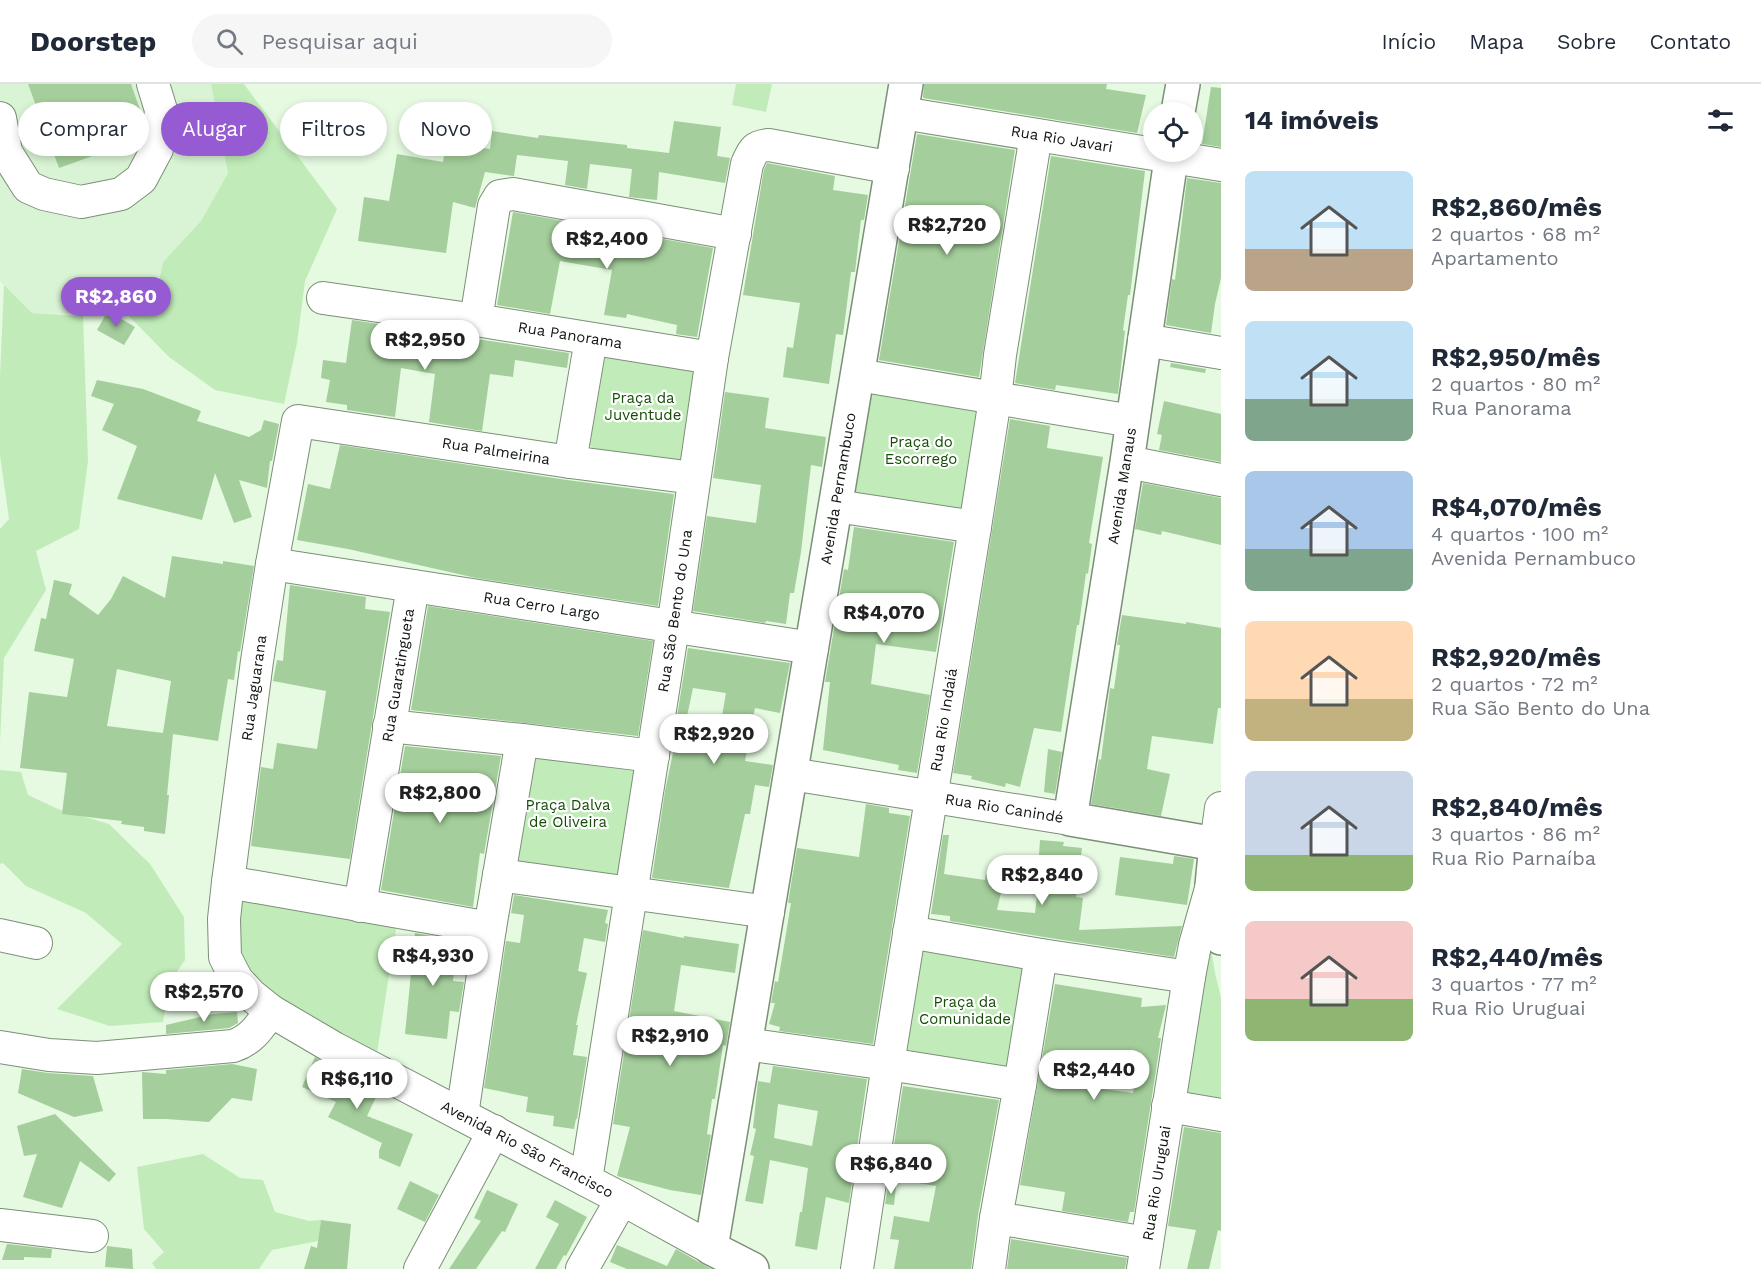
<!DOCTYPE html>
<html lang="pt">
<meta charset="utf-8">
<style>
:root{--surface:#fff;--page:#f6f6f7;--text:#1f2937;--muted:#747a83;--line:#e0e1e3;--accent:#965bd2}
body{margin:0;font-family:"Work Sans",sans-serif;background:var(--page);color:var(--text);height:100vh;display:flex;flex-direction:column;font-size:22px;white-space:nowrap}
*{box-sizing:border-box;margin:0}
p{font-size:20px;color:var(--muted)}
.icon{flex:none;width:33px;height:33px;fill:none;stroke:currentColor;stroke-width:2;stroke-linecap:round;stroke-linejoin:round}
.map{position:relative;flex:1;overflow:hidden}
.drawer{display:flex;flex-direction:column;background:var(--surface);width:540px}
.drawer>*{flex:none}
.hud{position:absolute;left:18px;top:18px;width:570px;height:54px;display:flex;gap:12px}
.controls{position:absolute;left:1143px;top:18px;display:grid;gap:12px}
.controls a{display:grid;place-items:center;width:60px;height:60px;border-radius:50%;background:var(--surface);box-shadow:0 3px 9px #0003;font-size:30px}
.price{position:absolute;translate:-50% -51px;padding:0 14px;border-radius:21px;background:#fff;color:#222;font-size:20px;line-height:39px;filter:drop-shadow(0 2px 3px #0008)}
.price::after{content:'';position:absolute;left:50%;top:36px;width:18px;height:14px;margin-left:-9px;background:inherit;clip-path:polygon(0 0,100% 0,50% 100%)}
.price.selected{background:var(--accent);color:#fff}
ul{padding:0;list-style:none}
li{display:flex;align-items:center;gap:18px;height:150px;padding:0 24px}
li span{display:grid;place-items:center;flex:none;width:168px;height:120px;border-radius:9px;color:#555}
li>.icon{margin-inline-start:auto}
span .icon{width:72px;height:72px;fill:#fffc;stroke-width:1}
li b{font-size:26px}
h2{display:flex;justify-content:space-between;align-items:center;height:72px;padding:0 24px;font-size:26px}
.tag{padding:0 21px;border-radius:27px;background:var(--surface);box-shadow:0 3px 9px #0003;font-size:21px;line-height:54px}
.tag.selected{background:var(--accent);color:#fff}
header{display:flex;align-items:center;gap:36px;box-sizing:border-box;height:84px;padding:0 30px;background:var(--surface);border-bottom:2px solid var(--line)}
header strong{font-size:28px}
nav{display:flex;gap:33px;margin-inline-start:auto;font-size:21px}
.search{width:420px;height:54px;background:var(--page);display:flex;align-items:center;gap:15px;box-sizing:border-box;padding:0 21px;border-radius:33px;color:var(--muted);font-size:22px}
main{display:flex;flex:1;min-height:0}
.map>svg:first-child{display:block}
.built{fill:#d9f4d4}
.green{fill:#c1ecb9}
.building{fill:#a4ce9b;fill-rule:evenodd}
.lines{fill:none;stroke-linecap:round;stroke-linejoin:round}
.minor-casing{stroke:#7c8f78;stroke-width:34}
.major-casing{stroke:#7c8f78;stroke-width:36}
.minor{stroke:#fff;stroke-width:32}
.major{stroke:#fff;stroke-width:33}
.labels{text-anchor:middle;stroke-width:4.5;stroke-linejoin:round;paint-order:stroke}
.street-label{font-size:15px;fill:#0f160e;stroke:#fff}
.park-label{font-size:15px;fill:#144d06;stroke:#fff}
</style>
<header>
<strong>Doorstep</strong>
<div class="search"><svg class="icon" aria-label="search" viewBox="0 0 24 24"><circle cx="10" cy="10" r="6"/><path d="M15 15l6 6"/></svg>Pesquisar aqui</div>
<nav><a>Início</a><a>Mapa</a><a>Sobre</a><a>Contato</a></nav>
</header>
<main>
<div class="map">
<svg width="1221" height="1185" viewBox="0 0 1221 1185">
<rect width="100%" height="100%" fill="#e5fae1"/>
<path class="built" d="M 0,0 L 211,0 L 228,89 L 201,137 L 163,178 L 155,216 L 120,222 L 80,220 L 68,230 L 32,229 L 0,197 Z"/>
<path class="green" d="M 211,0 L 244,0 L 337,125 L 305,197 L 297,259 L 284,320 L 215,306 L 169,273 L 122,225 L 155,216 L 163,178 L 201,137 L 228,89 Z
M 736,0 L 772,0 L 766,28 L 732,21 Z
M 4,201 L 32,229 L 83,232 L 88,377 L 79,445 L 36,467 L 46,506 L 4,574 L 0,658 L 0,445 L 9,435 L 0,371 L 0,292 Z
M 607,268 L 700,283 L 681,379 L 596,368 L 588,359 L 594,286 Z
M 866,303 L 981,318 L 971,426 L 854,415 L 849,404 Z
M 527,662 L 623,677 L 635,686 L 619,789 L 616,794 L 511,782 Z
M 0,686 L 21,688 L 28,711 L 58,725 L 109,740 L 150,780 L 184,833 L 185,876 L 171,896 L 163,938 L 110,942 L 57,925 L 122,860 L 86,829 L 26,802 L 3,779 L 0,780 Z
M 239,807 L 398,833 L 377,969 L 263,908 L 239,874 Z
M 1210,858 L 1215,889 L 1221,914 L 1221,1027 L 1179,1012 Z
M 916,865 L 1026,877 L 1015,985 L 904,974 Z
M 203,1070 L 240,1094 L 263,1096 L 275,1128 L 309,1137 L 321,1136 L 318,1157 L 272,1166 L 259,1185 L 156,1185 L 152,1179 L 164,1168 L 144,1145 L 137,1083 Z"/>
<path class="building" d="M 28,0 L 131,0 L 142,31 L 140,55 L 59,84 Z
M 924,0 L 1107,0 L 1106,5 L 1146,11 L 1137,49 L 923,14 Z
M 1211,3 L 1221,4 L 1221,63 L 1202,60 Z
M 674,37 L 721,43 L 717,72 L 730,74 L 725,99 L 659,88 L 657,116 L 637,114 L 629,113 L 632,85 L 590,80 L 587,105 L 565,101 L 568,77 L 517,71 L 514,92 L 485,88 L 475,124 L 453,118 L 446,169 L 358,157 L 364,113 L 389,117 L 397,70 L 443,78 L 446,58 L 490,65 L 492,47 L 538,54 L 539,51 L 627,61 L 627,64 L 669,69 Z
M 917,50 L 1015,66 L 979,293 L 879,276 Z
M 1051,72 L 1145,87 L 1130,211 L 1128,211 L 1123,246 L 1125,247 L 1118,310 L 1056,301 L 1055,306 L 1015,299 Z
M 767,79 L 835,92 L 833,106 L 868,111 L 864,136 L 861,136 L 855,188 L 851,188 L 843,251 L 836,250 L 829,300 L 783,293 L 787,263 L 793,264 L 800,219 L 743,211 L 764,85 Z
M 1187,94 L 1221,99 L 1221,194 L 1215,220 L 1211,249 L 1166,241 L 1172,195 L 1175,196 Z
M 513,128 L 713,164 L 697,253 L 676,250 L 677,241 L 627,230 L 626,234 L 604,231 L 612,186 L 560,177 L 550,230 L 497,221 Z
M 108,227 L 135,243 L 124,261 L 97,246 Z
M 352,236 L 569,269 L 567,284 L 515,276 L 513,293 L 490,290 L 482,347 L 429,338 L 435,290 L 401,284 L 395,333 L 347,326 L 347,321 L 326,318 L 330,296 L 321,294 L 323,276 L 346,279 Z
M 1171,279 L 1206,285 L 1205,289 L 1170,283 Z
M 97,296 L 143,305 L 201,327 L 197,337 L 249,353 L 261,346 L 264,336 L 279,340 L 272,377 L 270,377 L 267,404 L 239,396 L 252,433 L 234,439 L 215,389 L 202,436 L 117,415 L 137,362 L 102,346 L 114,320 L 91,312 Z
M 725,308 L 769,314 L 765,344 L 826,353 L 822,383 L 811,381 L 801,468 L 794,509 L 790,509 L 786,540 L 766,537 L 765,539 L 693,527 L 707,432 L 756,439 L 761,401 L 713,394 Z
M 1164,317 L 1221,330 L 1221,378 L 1159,366 L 1162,351 L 1157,350 Z
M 1010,335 L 1050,342 L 1047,364 L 1103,373 L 1089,459 L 1092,460 L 1088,490 L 1086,489 L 1079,541 L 1077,541 L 1061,648 L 1034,644 L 1020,703 L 1006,699 L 1005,703 L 971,695 L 972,692 L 953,689 Z
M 340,361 L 567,396 L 674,410 L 658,522 L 476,494 L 348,465 L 297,456 L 308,400 L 330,405 Z
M 1143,399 L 1221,414 L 1221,461 L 1162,447 L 1161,451 L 1135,445 Z
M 854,443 L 954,458 L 936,568 L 876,560 L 871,600 L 930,611 L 917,689 L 898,686 L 899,681 L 823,666 L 830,598 L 825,598 L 844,485 L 848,486 Z
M 172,472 L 223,480 L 223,477 L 254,482 L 240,568 L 238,567 L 234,596 L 228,595 L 218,657 L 173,650 L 167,711 L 169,711 L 165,750 L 144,747 L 144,743 L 121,740 L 122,737 L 62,730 L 67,689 L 20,684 L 29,608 L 67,613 L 74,575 L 34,567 L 41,534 L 46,535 L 54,496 L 72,500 L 69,510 L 98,531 L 111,515 L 123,492 L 165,514 ZM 117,585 L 171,597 L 163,649 L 107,642 Z
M 290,501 L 366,513 L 365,525 L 390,528 L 350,775 L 251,762 L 261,683 L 273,685 L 277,659 L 317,665 L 326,607 L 273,597 L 277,576 L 283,577 Z
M 428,522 L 653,557 L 638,652 L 411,626 Z
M 1122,531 L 1186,540 L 1186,538 L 1221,544 L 1221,624 L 1218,624 L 1213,660 L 1152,652 L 1147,685 L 1170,690 L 1161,732 L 1091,720 L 1099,675 L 1101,676 L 1110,604 L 1114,605 L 1120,561 L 1117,561 Z
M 688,564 L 790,579 L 780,629 L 755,624 L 745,677 L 773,681 L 769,703 L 755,701 L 750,730 L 745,730 L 729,804 L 652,794 L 665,707 L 674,664 L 672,664 ZM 693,604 L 726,609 L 720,644 L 686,637 Z
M 405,662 L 501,672 L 484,770 L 480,769 L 473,823 L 381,806 Z
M 1048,665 L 1062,668 L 1055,710 L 1044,708 Z
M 866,720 L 889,724 L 889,729 L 910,732 L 873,960 L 779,947 L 780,943 L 769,940 L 775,919 L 771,919 L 775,897 L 778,898 L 791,819 L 788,819 L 797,764 L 859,773 Z
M 943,751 L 949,751 L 944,790 L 985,796 L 986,790 L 1004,795 L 997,826 L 1035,829 L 1040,785 L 1038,785 L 1040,756 L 1064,758 L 1063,762 L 1082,764 L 1076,813 L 1083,814 L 1079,846 L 1182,842 L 1174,873 L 1044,853 L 950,837 L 950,832 L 931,830 Z
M 1174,772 L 1194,775 L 1187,821 L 1115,811 L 1120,773 L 1173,780 Z
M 514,811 L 608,826 L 605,839 L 608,840 L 605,858 L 584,854 L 578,887 L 587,889 L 576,941 L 578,941 L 573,971 L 587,973 L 577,1035 L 576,1035 L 574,1045 L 553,1042 L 554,1032 L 526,1028 L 528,1013 L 484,1004 L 506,857 L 520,859 L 524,831 L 511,829 Z
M 643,846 L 684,854 L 684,852 L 739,860 L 735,889 L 681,881 L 674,927 L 730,938 L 726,962 L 723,961 L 715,1015 L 712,1015 L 707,1050 L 711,1051 L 701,1111 L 670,1106 L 617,1092 L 630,1043 L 613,1040 Z
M 415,849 L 457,857 L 453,897 L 464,898 L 459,928 L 450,927 L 447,955 L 405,950 Z
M 1055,900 L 1142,914 L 1141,923 L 1166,921 L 1158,954 L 1161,954 L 1134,1128 L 1130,1128 L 1128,1138 L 1062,1127 L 1065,1108 L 1020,1101 ZM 1103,970 L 1137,974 L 1133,1009 L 1096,1004 Z
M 237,928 L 238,939 L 229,944 L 166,950 L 166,941 L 213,930 Z
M 315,973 L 343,989 L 341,992 L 378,1009 L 367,1032 L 413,1050 L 400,1083 L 379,1074 L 379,1067 L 382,1059 L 328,1033 L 336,1018 L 302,1003 Z
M 232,980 L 257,985 L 252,1017 L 232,1014 L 209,1038 L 166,1035 L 143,1035 L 142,988 L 166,990 L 166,986 Z
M 773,982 L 867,995 L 849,1119 L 826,1113 L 817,1166 L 795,1162 L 800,1128 L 802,1128 L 808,1084 L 770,1076 L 763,1120 L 745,1117 L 754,1072 L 750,1071 L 756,1045 L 753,1044 L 758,997 L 770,999 ZM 778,1020 L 818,1027 L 812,1062 L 774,1054 Z
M 22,985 L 48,989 L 93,992 L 103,1027 L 74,1033 L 18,1009 Z
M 903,1002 L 999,1016 L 978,1131 L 971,1185 L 894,1185 L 899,1156 L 890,1155 L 894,1132 L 929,1138 L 936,1102 L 889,1094 Z
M 55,1030 L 116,1090 L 109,1098 L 80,1077 L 62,1124 L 23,1113 L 37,1070 L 24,1072 L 17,1042 Z
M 1184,1043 L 1221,1049 L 1221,1147 L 1218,1146 L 1209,1185 L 1187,1185 L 1196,1146 L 1168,1142 Z
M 410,1097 L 439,1111 L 425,1138 L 397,1125 Z
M 888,1101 L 896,1102 L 894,1121 L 885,1120 Z
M 487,1106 L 518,1120 L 505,1148 L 502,1147 L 476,1185 L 449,1185 L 481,1137 L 474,1134 Z
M 555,1116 L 587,1133 L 566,1172 L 564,1171 L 556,1185 L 535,1185 L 559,1140 L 546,1133 Z
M 321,1136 L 351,1140 L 347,1185 L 304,1185 L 311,1162 L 317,1164 Z
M 1011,1155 L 1127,1174 L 1125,1185 L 1007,1185 Z
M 7,1160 L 52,1165 L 51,1174 L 24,1173 L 24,1176 L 2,1176 Z
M 617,1161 L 667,1182 L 676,1165 L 711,1185 L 627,1185 L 610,1178 Z
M 107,1162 L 132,1165 L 133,1185 L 105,1183 Z"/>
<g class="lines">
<g class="minor-casing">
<g id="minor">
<path id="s1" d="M 902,29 L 1221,81"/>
<path d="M 0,34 L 6,68 L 28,103 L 44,110 L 81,118 L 121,110 L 141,95 L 157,65 L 161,26 L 153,0"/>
<path id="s2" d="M 323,214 L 476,236 L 712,274"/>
<path d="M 476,236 L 494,122 L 500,112 L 513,110 L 735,150"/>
<path d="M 1144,256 L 1221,269"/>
<path d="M 858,291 L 1132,337"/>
<path d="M 570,378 L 591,255"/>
<path d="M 1127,378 L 1221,396"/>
<path id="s3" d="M 694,394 L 570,378 L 298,337 L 272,480 L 257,577 L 228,798 L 224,835 L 225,873 L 237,896 L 251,911 L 271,927 L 334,964 L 622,1115 L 711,1164"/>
<path d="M 836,422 L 975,443"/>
<path id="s4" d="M 272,480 L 812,564"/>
<path d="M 389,642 L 522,656 L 653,672"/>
<path id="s5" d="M 791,690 L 1070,735"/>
<path d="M 1216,760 L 1221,724"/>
<path d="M 499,791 L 768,828"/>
<path d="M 228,798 L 490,844"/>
<path id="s6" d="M 360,822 L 413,502"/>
<path d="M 909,848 L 1041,871 L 1189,893"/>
<path d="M 0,851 L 36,859"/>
<path d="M 745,960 L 888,980 L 1020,1001"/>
<path d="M 0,963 L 49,971 L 97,974 L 233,962 C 252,956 260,942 271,927"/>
<path d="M 1168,1022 L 1221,1031"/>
<path d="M 462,1031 L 490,844 L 522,656"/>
<path id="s7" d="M 586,1096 L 673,543 L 712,274 L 747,80 C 753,67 754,62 769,61 L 893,84"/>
<path d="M 996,1134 L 1147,1159"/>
<path d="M 0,1141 L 92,1152"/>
<path d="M 420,1185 L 494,1047"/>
<path d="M 582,1185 L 622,1115"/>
<path id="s8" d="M 857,1185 L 888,980 L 975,443 L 995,315 L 1000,271 L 1036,51"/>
<path d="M 989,1185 L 996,1134 L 1020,1001 L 1041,871"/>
<path id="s9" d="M 1143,1185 L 1189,893 L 1195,861 L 1212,801"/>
</g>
</g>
<g class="major-casing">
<g id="major">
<path d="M 1178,28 L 1183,0"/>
<path d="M 1172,68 L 1127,378 L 1070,735 L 1216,760 L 1212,801 L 1221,854"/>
<path id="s10" d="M 752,1185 L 711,1164 L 906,0"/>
</g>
</g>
<use href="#minor" class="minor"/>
<use href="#major" class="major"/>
</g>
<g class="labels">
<g class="street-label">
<text dy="5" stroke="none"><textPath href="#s1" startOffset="162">Rua Rio Javari</textPath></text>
<text dy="5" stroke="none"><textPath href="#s2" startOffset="250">Rua Panorama</textPath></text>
<text transform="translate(496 367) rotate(9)" y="5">Rua Palmeirina</text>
<text transform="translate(1122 402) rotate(-81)" y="5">Avenida Manaus</text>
<text dy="5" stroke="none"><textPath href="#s10" startOffset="816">Avenida Pernambuco</textPath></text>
<text dy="5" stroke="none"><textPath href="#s4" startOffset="273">Rua Cerro Largo</textPath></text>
<text dy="5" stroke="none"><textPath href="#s7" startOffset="576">Rua São Bento do Una</textPath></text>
<text dy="5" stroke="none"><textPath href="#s6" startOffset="234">Rua Guaratingueta</textPath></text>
<text transform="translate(254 604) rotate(-82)" y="5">Rua Jaguarana</text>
<text dy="5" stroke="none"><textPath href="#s8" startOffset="556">Rua Rio Indaiá</textPath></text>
<text dy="5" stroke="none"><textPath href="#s5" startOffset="216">Rua Rio Canindé</textPath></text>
<text dy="5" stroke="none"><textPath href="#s3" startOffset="1305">Avenida Rio São Francisco</textPath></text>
<text dy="5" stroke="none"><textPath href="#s9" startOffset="87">Rua Rio Uruguai</textPath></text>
</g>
<g class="park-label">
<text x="643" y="319">Praça da<tspan x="643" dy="17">Juventude</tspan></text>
<text x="921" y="363">Praça do<tspan x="921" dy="17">Escorrego</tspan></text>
<text x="568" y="726">Praça Dalva<tspan x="568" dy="17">de Oliveira</tspan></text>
<text x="965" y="923">Praça da<tspan x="965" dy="17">Comunidade</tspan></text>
</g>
</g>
</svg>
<div class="controls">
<a><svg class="icon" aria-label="locate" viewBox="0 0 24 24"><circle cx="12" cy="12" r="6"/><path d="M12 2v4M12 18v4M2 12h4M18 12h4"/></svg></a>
</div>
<b class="price" style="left:947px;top:172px">R$2,720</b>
<b class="price" style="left:607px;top:186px">R$2,400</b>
<b class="price selected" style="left:116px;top:244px">R$2,860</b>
<b class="price" style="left:425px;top:287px">R$2,950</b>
<b class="price" style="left:884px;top:560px">R$4,070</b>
<b class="price" style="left:714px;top:681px">R$2,920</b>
<b class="price" style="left:440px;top:740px">R$2,800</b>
<b class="price" style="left:1042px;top:822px">R$2,840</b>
<b class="price" style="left:433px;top:903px">R$4,930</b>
<b class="price" style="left:204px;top:939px">R$2,570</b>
<b class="price" style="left:670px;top:983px">R$2,910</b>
<b class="price" style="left:1094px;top:1017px">R$2,440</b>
<b class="price" style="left:357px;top:1026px">R$6,110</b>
<b class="price" style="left:891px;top:1111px">R$6,840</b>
<div class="hud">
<a class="tag">Comprar</a>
<a class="tag selected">Alugar</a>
<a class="tag">Filtros</a>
<a class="tag">Novo</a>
</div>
</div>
<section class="drawer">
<h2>14 imóveis<svg class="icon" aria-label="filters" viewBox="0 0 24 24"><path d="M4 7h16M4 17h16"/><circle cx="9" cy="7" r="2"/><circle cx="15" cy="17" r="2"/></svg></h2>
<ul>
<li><span style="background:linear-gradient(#bfe0f5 65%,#b9a48a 0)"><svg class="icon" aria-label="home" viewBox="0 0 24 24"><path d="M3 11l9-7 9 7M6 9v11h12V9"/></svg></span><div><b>R$2,860/mês</b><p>2 quartos · 68 m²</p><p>Apartamento</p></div></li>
<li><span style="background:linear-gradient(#bfe0f5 65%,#7fa58c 0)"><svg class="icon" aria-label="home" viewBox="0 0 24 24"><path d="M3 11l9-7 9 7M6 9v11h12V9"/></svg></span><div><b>R$2,950/mês</b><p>2 quartos · 80 m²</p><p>Rua Panorama</p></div></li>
<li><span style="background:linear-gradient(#a9c7e8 65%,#7fa58c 0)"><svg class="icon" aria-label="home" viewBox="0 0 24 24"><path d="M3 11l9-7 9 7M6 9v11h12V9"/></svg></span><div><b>R$4,070/mês</b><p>4 quartos · 100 m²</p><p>Avenida Pernambuco</p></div></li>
<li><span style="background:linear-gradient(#ffd9b3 65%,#c2b280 0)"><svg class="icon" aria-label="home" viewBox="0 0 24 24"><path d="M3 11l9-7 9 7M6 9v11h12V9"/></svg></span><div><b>R$2,920/mês</b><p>2 quartos · 72 m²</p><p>Rua São Bento do Una</p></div></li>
<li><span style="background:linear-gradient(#c9d6e8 70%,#8fb573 0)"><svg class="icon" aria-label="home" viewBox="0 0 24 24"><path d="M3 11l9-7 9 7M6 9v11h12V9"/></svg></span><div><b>R$2,840/mês</b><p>3 quartos · 86 m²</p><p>Rua Rio Parnaíba</p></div></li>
<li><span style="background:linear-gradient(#f6c9c9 65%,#8fb573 0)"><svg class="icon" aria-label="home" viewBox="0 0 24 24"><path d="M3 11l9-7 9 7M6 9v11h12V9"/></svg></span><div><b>R$2,440/mês</b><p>3 quartos · 77 m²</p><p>Rua Rio Uruguai</p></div></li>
</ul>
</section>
</main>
